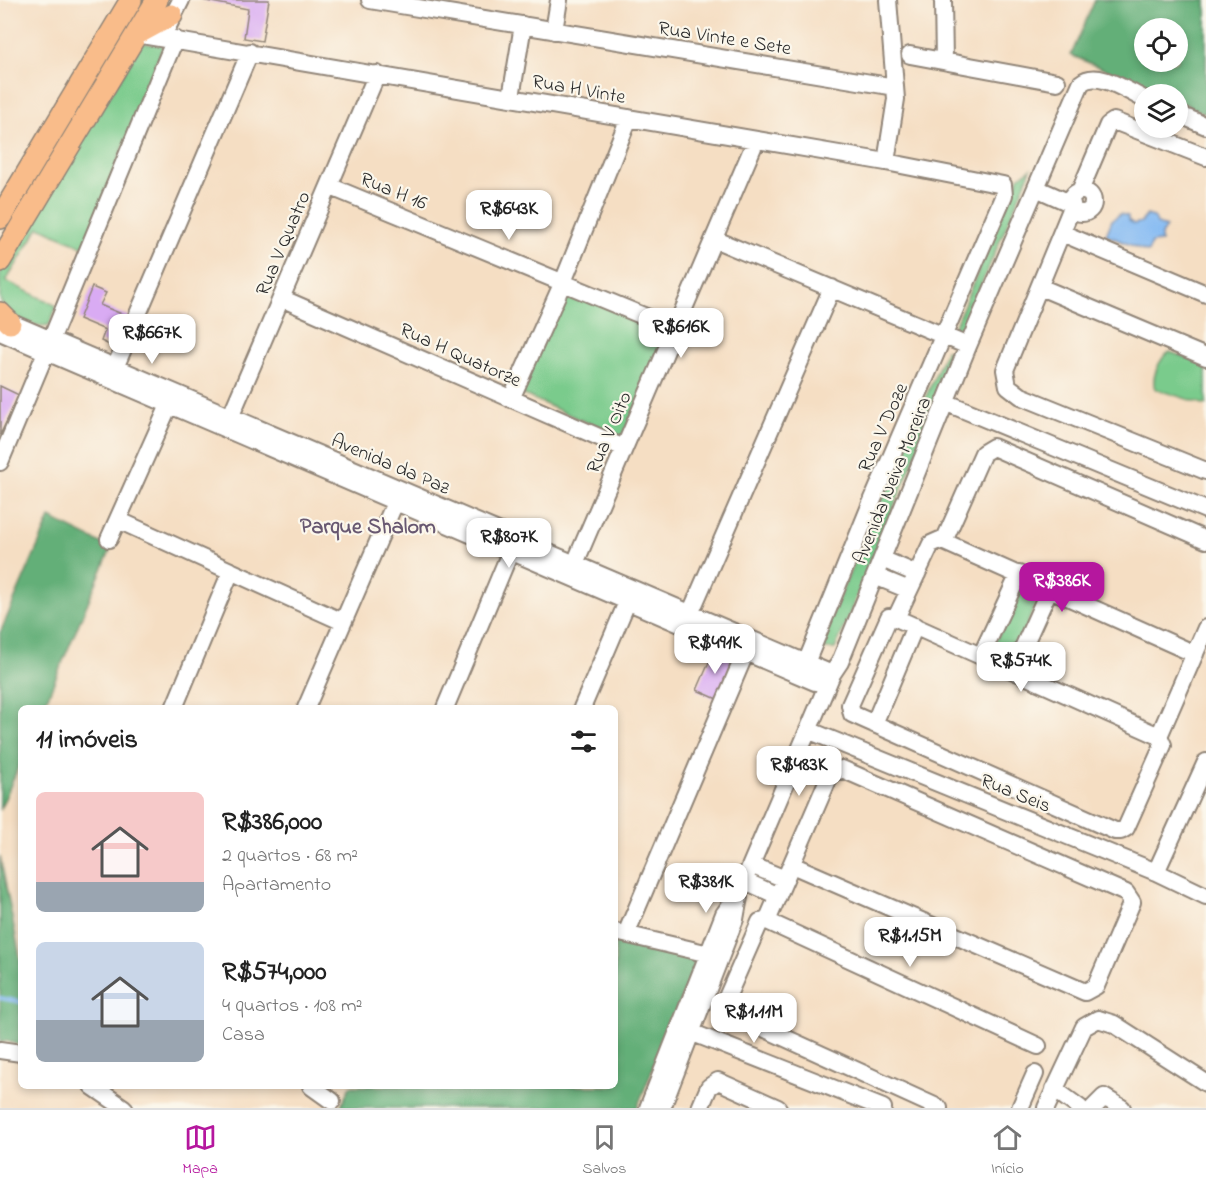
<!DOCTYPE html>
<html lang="pt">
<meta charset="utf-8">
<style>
:root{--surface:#fff;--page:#f6f6f6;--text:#222;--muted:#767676;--line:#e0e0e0;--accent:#b5179e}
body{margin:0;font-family:"Indie Flower",sans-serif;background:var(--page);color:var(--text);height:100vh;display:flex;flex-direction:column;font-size:22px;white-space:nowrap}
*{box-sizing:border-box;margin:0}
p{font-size:20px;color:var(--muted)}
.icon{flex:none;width:33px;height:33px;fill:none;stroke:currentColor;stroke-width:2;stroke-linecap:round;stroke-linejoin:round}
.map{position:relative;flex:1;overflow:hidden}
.drawer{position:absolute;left:18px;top:705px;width:600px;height:384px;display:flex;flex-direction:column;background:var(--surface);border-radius:9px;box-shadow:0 3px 9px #0003}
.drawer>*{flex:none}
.tools{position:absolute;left:1134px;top:18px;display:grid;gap:12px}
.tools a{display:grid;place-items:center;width:54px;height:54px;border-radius:50%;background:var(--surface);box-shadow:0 3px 9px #0003;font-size:30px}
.price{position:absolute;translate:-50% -51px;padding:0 14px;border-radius:12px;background:#fff;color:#222;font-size:20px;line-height:39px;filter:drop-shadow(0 2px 3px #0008)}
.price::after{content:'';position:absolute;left:50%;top:36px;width:18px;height:14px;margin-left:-9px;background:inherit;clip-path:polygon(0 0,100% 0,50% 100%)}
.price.selected{background:var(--accent);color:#fff}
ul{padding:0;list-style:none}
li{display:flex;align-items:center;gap:18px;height:150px;padding:0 18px}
li span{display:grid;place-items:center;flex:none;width:168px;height:120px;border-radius:9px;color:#555}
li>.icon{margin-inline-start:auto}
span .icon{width:72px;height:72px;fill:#fffc;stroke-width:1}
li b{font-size:26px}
h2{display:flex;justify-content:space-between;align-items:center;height:72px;padding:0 18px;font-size:26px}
.tab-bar{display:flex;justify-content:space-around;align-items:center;height:84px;border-top:2px solid var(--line);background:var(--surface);font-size:16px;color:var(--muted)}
.tab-bar a{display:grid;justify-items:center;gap:3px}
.tab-bar .selected{color:var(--accent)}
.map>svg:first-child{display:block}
.green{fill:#7acb8c;stroke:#527b5c;stroke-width:1.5}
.forest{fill:#63af78;stroke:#476d52;stroke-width:1.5;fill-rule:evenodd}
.water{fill:#84baf3;stroke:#58728f;stroke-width:1.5}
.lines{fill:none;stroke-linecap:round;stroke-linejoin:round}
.stream{stroke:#84baf3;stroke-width:4}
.building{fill:#d9abf3}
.minor-casing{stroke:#908477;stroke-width:20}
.major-casing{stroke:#908477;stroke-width:24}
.minor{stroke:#fff;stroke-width:16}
.major{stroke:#f9bc8a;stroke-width:21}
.labels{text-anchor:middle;stroke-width:4.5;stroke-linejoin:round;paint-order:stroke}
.street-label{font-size:20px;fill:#2b2b2b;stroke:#fbf7ec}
.quarter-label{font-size:22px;font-weight:bold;fill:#685871;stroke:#fbf7ec}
</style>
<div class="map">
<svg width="1206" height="1108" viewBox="0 0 1206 1108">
<rect width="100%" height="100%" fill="#fbf7ec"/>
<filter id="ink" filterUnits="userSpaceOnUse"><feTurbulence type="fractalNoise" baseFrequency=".0167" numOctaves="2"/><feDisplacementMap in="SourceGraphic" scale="12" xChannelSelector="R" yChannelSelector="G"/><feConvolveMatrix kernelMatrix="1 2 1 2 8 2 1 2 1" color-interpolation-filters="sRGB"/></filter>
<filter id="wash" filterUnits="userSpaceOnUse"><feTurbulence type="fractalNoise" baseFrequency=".008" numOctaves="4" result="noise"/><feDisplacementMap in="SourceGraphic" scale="24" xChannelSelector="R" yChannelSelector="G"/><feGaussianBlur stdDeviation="1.35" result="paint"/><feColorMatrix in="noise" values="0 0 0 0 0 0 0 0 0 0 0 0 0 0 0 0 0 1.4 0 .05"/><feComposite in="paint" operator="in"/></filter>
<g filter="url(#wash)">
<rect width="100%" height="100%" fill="#f5dec3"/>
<path class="green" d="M 142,43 L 163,45 L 162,48 L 84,247 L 39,227 L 6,281 L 57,306 L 49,325 C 34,329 4,314 0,299 C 0,291 0,281 0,274 Z
M 1031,169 L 959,336 L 952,332 L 1019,177 Z
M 565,289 L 667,334 L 622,438 L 520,393 Z
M 946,350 L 957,355 L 835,649 L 817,649 Z
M 1170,352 L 1206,365 L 1206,405 L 1155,389 C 1151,378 1159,358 1170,352 Z
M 1022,584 L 1041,588 L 1013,663 L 990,654 Z"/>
<path class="forest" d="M 1095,0 L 1206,0 L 1206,114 L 1178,101 L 1178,94 L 1161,94 L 1071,55 ZM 1178,28 L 1178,62 L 1144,62 L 1144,28 Z
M 50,518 L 111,548 L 43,708 L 21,708 L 21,761 L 0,810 L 0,633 Z
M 0,856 L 21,962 L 21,1046 L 7,1041 L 0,1043 Z
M 615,941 L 697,958 L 637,1108 L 340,1108 L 350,1086 L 615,1086 Z"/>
<path class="water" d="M 1120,214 L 1128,216 L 1128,220 L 1134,224 L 1141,222 L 1147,215 L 1155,218 L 1157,224 L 1166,227 L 1161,235 L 1161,242 L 1152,243 L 1148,252 L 1106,235 L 1112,220 Z"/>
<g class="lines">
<path class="stream" d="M 0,998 L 21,1002"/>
</g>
<g id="blocks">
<path class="building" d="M 201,0 L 269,0 L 262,41 L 244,38 L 248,9 Z
M 92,287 L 106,293 L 100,305 L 129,317 L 116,348 L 101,341 L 105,330 L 79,319 Z
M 0,386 L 19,395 L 0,435 Z
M 714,651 L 733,660 L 717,699 L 697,690 Z"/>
</g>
</g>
<g filter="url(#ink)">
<use href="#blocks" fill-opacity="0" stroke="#908477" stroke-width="1.5"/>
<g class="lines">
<g class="minor-casing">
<path id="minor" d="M 370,0 L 895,87
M 943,0 L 944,61
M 168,26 L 181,0
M 554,31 L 559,0
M 136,34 L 886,162 L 1003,185 L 1004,195 L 870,506 L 806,663 L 807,678
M 910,55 L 1057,82
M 511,97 L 523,25
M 1178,114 L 1206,126
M 886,162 L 896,99 L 888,0
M 329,186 L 675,329
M 1036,188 L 1072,204
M 1080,191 L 1108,125 L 1114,121 L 1206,157
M1071 202a11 11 0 1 1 22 0a11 11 0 1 1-22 0Z
M 1072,207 L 1005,370 L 1008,386 L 1021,396 L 1206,471
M 1062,233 L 1206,294
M 714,239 L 968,346
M 1040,287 L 1206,357
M 281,298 L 624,448
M 0,318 L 832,674
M 0,332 L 815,682
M 51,340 L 175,39
M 111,377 L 250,52
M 511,399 L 563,282 L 629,118
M 945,402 L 1206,510
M 226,427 L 377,74
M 0,462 L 46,352
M 118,520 L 343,622
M 109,539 L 174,394
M 944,541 L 983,453 L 993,447 L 1206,540
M 882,559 L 917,574
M 570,575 L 756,140
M 875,576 L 909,590
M 889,617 L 896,618 L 1159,736 L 1163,745 L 1126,828 L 1121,831 L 1115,831 L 852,714 L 850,705 Z
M 896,618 L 931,544 L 940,540 L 1195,654
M 686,623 L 832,288
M 981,656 L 1019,574
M 1013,670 L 1050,588
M 174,708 L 231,571
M 306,708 L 400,491
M 445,708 L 514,543
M 582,708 L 631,593
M 874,724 L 915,626
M 808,730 L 1156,872 L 1206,896
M 1159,736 L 1206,628
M 751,865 L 785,879
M 1156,872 L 1206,762
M 745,881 L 778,896
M 767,921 L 830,775 L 842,769 L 1126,893 L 1132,902 L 1096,986 L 1085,992 L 792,865
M 616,932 L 709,954
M 626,934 L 750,642
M 683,1029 L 883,1108
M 0,1050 L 21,1053
M 92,1086 L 124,1108
M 311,1086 L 332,1101
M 1054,1089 L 1080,1108
M 648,1108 L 724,914 L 739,893 L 832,674 L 840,662 L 968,346 L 1081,83 C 1097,69 1127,91 1144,99
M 662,1108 L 735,919 L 739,897
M 700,1108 L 709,1087 L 718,1081 L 778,1108
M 939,1108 L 726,1011 L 724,1004 L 760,922 L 767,921 L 1038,1046
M 1020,1108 L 1035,1074
M 1046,1108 L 1084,1027 L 1098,1019 L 1114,1024 L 1206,1083
M 1093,1108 L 1104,1097 L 1122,1108"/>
</g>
<g class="major-casing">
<path id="major" d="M 137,34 L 172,15
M 0,218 L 131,0
M 0,261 L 157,0
M 0,313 L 10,323"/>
</g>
<use href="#minor" class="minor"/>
<use href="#major" class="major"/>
</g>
</g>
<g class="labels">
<g class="street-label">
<text transform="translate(725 37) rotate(9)" y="7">Rua Vinte e Sete</text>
<text transform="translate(579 88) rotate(10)" y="7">Rua H Vinte</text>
<text transform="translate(394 190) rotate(22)" y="7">Rua H 16</text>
<text transform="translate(282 243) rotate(-67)" y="7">Rua V Quatro</text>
<text transform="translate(461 354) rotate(24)" y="7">Rua H Quatorze</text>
<text transform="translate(882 427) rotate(-66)" y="7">Rua V Doze</text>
<text transform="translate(608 432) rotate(-67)" y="7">Rua V Oito</text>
<text transform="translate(391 463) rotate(23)" y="7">Avenida da Paz</text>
<text transform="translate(891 480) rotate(-68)" y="7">Avenida Neiva Moreira</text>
<text transform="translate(1016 792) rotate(22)" y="7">Rua Seis</text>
</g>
<g class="quarter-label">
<text x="368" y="533">Parque Shalom</text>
</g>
</g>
</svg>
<div class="tools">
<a><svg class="icon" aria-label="locate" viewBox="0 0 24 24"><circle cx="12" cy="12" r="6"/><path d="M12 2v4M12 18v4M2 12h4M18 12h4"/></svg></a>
<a><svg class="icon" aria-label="layers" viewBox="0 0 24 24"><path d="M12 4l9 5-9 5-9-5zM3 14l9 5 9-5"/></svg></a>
</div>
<b class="price" style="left:509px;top:241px">R$643K</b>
<b class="price" style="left:681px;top:359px">R$616K</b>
<b class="price" style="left:152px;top:365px">R$667K</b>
<b class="price" style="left:509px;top:569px">R$807K</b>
<b class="price selected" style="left:1062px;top:613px">R$386K</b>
<b class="price" style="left:715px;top:675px">R$491K</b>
<b class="price" style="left:1021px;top:693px">R$574K</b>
<b class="price" style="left:799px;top:797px">R$483K</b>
<b class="price" style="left:706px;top:914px">R$381K</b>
<b class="price" style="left:910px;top:968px">R$1.15M</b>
<b class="price" style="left:754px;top:1044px">R$1.11M</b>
<section class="drawer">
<h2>11 imóveis<svg class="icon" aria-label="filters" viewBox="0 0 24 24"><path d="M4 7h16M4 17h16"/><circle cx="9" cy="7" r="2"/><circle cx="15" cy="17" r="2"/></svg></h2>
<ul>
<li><span style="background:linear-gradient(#f6c9c9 75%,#9aa5b1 0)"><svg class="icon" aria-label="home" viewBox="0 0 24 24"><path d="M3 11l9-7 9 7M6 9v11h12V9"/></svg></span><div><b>R$386,000</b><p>2 quartos · 68 m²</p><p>Apartamento</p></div></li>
<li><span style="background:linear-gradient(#c9d6e8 65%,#9aa5b1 0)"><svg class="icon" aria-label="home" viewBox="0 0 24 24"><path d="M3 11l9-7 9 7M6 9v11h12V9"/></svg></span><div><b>R$574,000</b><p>4 quartos · 108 m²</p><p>Casa</p></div></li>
</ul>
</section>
</div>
<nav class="tab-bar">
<a class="selected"><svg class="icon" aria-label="map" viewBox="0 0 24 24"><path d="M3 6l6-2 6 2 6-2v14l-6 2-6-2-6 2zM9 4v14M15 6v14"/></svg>Mapa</a>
<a><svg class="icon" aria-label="saved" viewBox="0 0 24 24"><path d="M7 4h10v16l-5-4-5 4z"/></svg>Salvos</a>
<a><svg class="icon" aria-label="home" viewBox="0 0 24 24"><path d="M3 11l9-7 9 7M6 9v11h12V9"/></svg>Início</a>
</nav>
